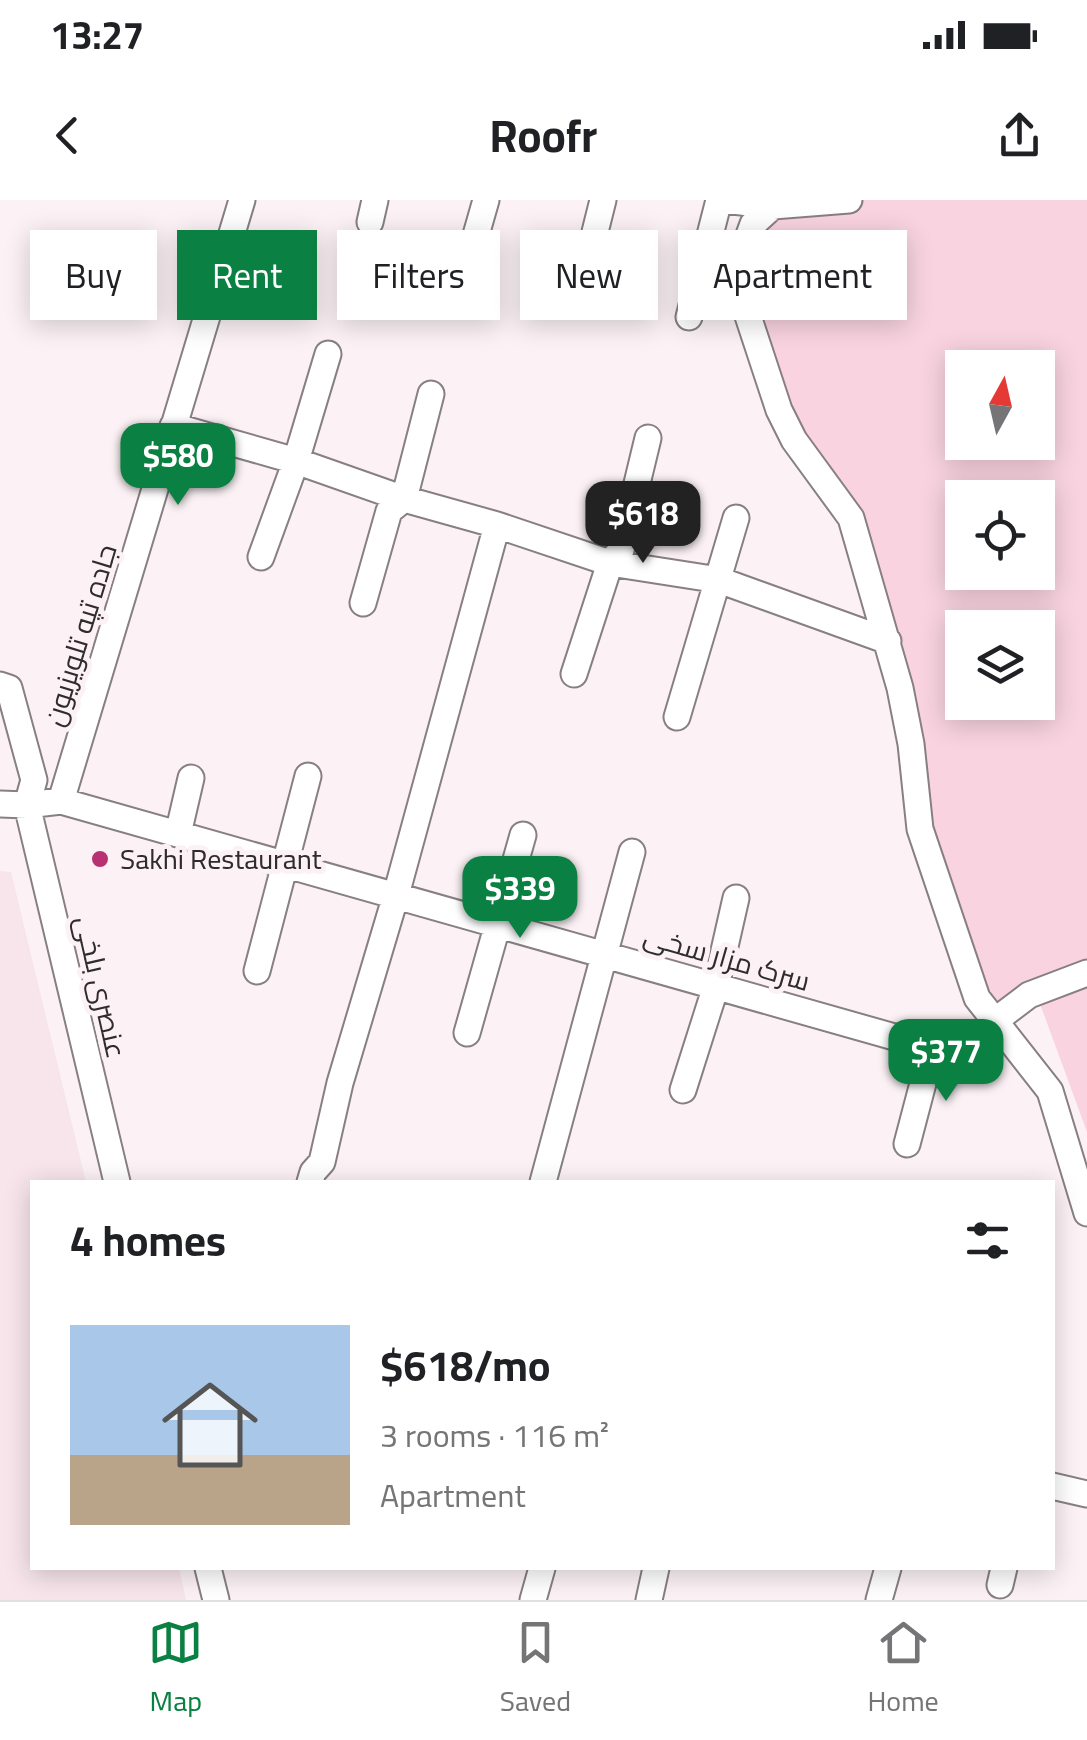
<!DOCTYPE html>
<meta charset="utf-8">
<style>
:root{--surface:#fff;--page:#f2f2f2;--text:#202124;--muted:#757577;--line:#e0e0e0;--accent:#0b8043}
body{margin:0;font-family:Georgia,Cairo,serif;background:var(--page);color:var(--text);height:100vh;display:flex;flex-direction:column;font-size:38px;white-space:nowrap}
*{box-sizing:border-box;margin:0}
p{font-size:32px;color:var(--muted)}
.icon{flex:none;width:55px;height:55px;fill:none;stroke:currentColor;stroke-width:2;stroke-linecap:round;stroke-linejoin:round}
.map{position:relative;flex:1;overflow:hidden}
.details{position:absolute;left:30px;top:980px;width:1025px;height:390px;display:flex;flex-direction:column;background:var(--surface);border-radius:0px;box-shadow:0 5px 25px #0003}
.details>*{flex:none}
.guide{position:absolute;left:30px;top:30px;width:1028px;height:90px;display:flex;gap:20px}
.needle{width:65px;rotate:8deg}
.tools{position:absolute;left:945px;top:150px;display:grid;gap:20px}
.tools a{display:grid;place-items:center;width:110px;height:110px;border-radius:0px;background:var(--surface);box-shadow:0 5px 25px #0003;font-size:50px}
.price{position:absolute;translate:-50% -85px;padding:0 22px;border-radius:20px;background:var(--accent);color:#fff;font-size:32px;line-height:65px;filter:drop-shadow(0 2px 5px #0008)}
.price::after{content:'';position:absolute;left:50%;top:60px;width:30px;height:22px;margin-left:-15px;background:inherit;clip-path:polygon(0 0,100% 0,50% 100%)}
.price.selected{background:#222;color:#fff}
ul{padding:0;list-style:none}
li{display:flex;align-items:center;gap:30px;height:250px;padding:0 40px}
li+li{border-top:2px solid var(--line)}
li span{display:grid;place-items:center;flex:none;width:280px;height:200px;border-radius:0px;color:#555}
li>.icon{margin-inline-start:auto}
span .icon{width:120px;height:120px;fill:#fffc;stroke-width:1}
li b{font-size:42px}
h2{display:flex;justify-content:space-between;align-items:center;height:120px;padding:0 40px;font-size:42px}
.tag{padding:0 35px;border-radius:0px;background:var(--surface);box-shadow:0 5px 25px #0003;font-size:35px;line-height:90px}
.tag.selected{background:var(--accent);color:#fff}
.status{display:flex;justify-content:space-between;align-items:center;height:70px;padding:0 50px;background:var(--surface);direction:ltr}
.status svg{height:28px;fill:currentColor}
header{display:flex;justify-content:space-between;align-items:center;height:130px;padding:0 40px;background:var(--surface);font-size:45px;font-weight:700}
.tabs{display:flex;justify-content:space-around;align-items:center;height:140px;border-top:2px solid var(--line);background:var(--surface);font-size:28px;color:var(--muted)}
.tabs a{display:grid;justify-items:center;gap:5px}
.tabs .selected{color:var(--accent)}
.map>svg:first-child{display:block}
.built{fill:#f7e5eb}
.green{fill:#f9d3e0;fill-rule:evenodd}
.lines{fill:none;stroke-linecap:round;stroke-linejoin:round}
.minor-casing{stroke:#877f82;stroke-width:29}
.minor{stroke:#fff;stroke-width:25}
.poi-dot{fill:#b73173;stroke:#fcf2f5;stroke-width:4}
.labels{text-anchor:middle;stroke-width:10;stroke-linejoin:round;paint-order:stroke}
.street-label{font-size:28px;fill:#2f2c2d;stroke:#fcf2f5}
.poi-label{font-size:28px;fill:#2f2c2d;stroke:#fcf2f5;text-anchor:start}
</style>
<div class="status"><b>13:27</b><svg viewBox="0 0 49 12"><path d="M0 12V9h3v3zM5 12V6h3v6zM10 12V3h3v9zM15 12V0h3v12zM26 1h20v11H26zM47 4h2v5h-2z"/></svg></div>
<header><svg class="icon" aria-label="back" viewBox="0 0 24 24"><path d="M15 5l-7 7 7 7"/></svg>Roofr<svg class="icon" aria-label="share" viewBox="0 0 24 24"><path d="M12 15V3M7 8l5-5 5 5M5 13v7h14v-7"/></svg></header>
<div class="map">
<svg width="1087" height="1400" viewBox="0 0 1087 1400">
<rect width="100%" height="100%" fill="#fcf2f5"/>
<path class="built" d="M 0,671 L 11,672 L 86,982 L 32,982 L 32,1368 L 179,1368 L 186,1400 L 0,1400 Z"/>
<path class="green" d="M 849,0 L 1087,0 L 1087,932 L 1032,782 L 1007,796 L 996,820 L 920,629 L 870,383 L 818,275 L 748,116 L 753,24 ZM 962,168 L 1038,168 L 1038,242 L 962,242 ZM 962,298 L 1038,298 L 1038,372 L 962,372 ZM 962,428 L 1038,428 L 1038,502 L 962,502 Z"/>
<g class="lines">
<g class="minor-casing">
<path id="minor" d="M 725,0 L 773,6
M 849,0 L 773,6 L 753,24 L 742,54 L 748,116 L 779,210 L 794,240 L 851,318 L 900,488 L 911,544 L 920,629 L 977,798 L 1050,891 L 1087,1013
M 370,22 L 375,0
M 470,56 L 486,0
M 582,84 L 603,0
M 689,117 L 719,0
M 173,226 L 296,261 L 404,299 L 497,325 L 610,363 L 719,380 L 888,441
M 261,357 L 296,261 L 328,154
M 363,403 L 389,311 L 404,299 L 431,194
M 574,474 L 610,363 L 621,350 L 648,238
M 0,485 L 9,488 L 34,580 L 27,605 L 117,982
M 677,517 L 736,318
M 61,601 L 242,0
M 0,604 L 27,605 L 61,601 L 972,859 L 990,842 L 996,820 L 1029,795 L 1087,773
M 178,634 L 191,578
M 257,771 L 308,576
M 467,833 L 523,635
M 683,890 L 716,786 L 736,698
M 907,944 L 932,849
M 310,982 L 313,972 L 322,962 L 340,883 L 396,695 L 497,325
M 543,982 L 632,652
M 1052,1286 L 1087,1294
M 208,1368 L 216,1400
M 1000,1385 L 1004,1368
M 533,1400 L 542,1368
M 649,1400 L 656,1368
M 879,1400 L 888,1368"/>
</g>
<use href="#minor" class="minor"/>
</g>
<circle class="poi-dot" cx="100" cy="659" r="10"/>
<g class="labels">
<g class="street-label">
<text transform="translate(80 435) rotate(-73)" y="10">جاده تپه تلویزیون</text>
<text transform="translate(727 758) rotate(16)" y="10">سرک مزار سخی</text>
<text transform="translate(101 787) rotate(77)" y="10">عنصری بلخی</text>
</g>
<g class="poi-label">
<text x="120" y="669">Sakhi Restaurant</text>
</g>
</g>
</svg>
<div class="tools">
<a><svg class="needle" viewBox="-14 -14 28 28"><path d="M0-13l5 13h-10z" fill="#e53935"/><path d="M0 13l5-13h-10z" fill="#757577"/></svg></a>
<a><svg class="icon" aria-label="locate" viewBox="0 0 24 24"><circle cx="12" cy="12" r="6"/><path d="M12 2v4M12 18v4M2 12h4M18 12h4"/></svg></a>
<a><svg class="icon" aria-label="layers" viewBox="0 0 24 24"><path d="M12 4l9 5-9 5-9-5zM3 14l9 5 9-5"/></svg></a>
</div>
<b class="price" style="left:178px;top:308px">$580</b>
<b class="price selected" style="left:643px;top:366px">$618</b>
<b class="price" style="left:520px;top:741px">$339</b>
<b class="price" style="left:946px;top:904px">$377</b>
<div class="guide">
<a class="tag">Buy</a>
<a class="tag selected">Rent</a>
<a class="tag">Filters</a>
<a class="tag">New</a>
<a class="tag">Apartment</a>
</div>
<section class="details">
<h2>4 homes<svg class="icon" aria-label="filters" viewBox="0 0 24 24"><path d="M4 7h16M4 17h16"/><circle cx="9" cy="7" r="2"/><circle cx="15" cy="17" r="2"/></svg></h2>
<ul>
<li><span style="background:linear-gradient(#a9c7e8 65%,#b9a48a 0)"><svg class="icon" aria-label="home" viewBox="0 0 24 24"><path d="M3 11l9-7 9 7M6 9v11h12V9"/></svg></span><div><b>$618/mo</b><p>3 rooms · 116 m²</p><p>Apartment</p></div></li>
</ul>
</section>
</div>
<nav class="tabs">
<a class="selected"><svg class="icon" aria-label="map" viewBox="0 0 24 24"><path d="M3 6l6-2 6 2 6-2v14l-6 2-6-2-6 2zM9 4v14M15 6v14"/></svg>Map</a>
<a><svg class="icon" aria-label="saved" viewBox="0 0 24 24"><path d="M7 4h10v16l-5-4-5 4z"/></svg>Saved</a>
<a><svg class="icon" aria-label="home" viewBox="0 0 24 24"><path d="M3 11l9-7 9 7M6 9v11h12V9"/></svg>Home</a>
</nav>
